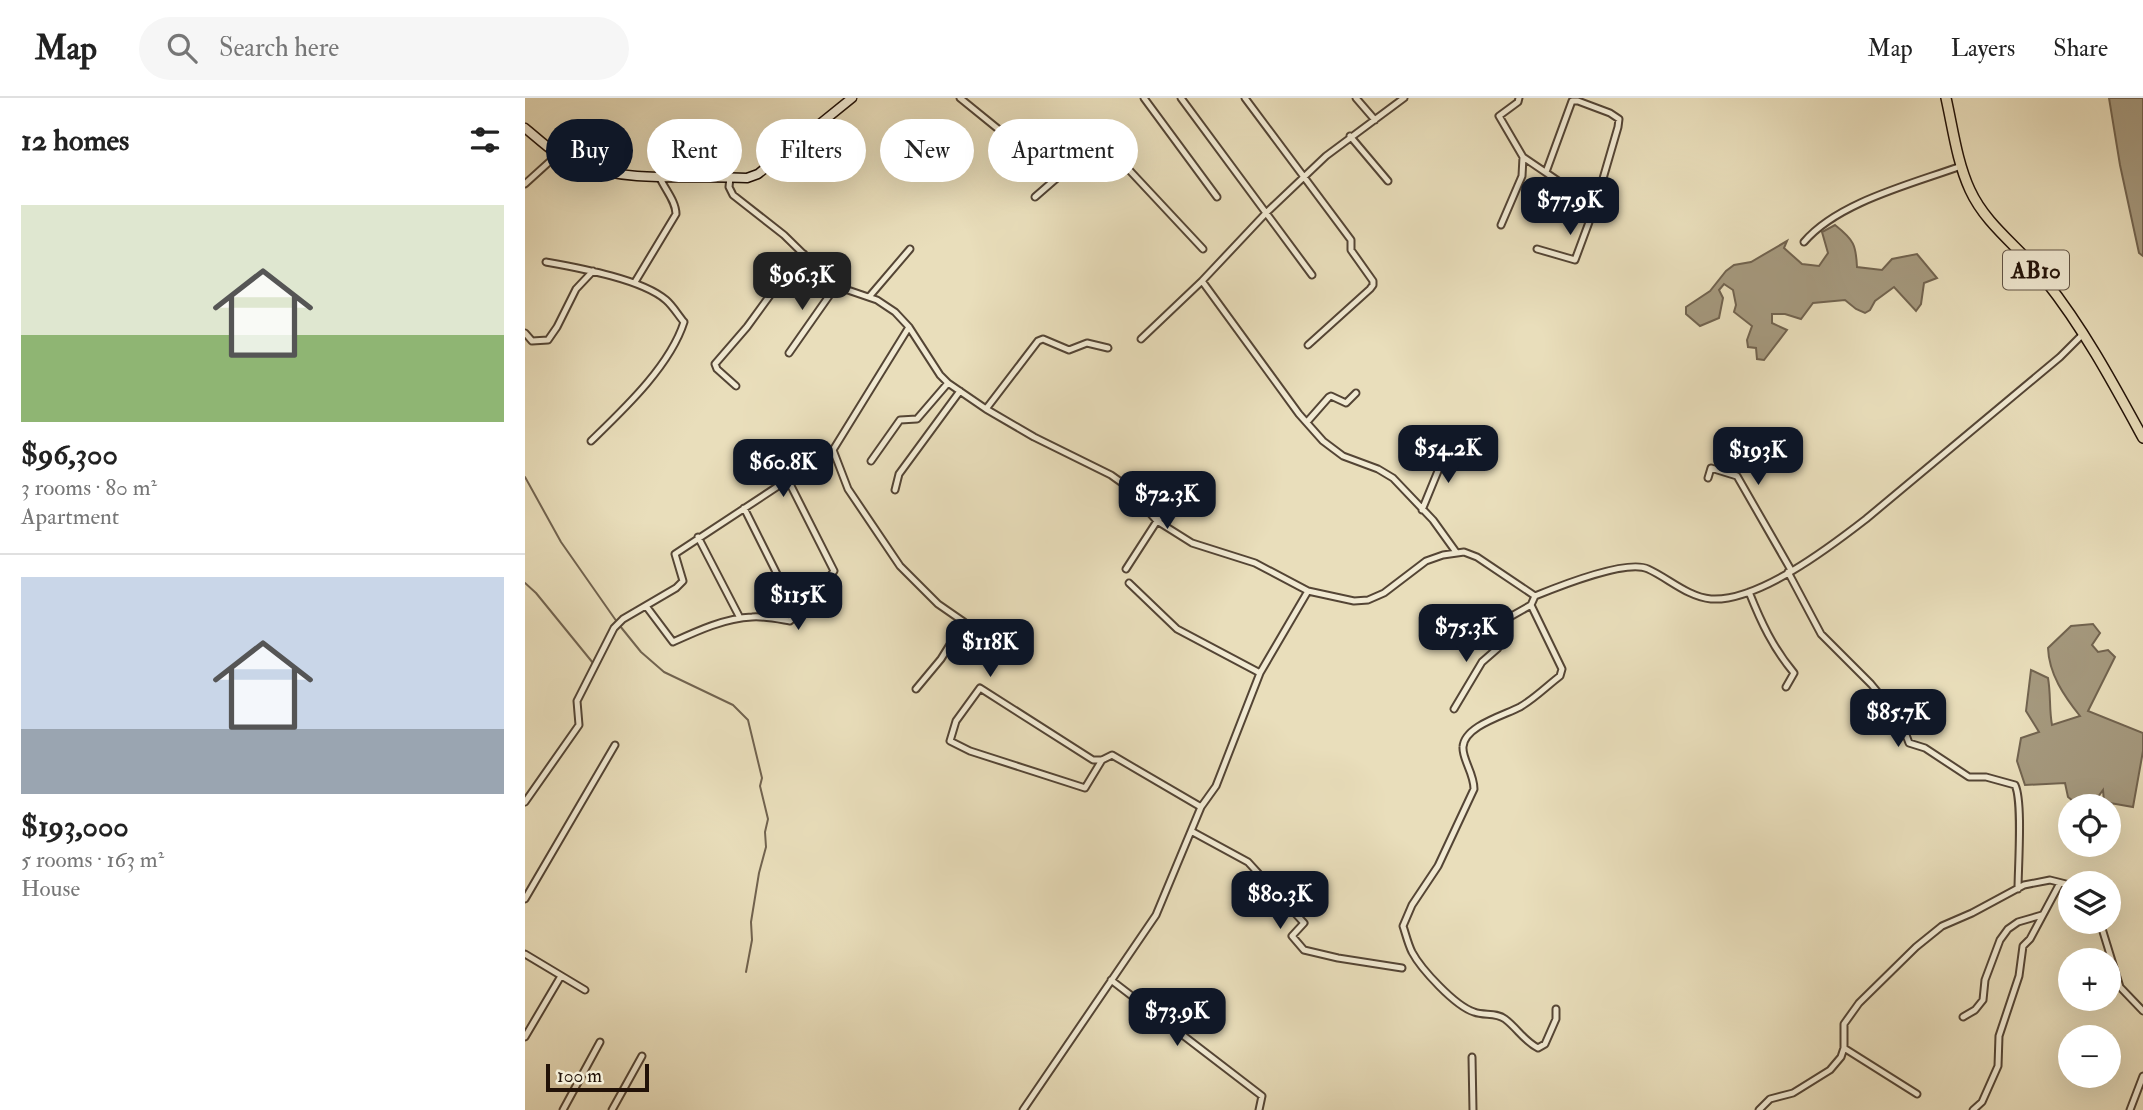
<!DOCTYPE html>
<meta charset="utf-8">
<style>
:root{--surface:#fff;--page:#f6f6f6;--text:#222;--muted:#767676;--line:#e0e0e0;--accent:#111827}
body{margin:0;font-family:"IM FELL Double Pica",serif;background:var(--page);color:var(--text);height:100vh;display:flex;flex-direction:column;font-size:26px;white-space:nowrap}
*{box-sizing:border-box;margin:0}
p{font-size:23px;color:var(--muted)}
.icon{flex:none;width:38px;height:38px;fill:none;stroke:currentColor;stroke-width:2;stroke-linecap:round;stroke-linejoin:round}
.map{position:relative;flex:1;overflow:hidden}
.sheet{display:flex;flex-direction:column;background:var(--surface);width:525px}
.sheet>*{flex:none}
.top-card{position:absolute;left:21px;top:21px;width:665px;height:63px;display:flex;gap:14px}
.fabs{position:absolute;left:1533px;top:696px;display:grid;gap:14px}
.fabs a{display:grid;place-items:center;width:63px;height:63px;border-radius:50%;background:var(--surface);box-shadow:0 7px 28px #0002;font-size:35px}
.scale{position:absolute;left:21px;bottom:18px;width:103px;box-sizing:border-box;padding-left:7px;border:4px solid #221208;border-top:0;font-size:19px;line-height:24px;white-space:nowrap;color:#221208;-webkit-text-stroke:5px #f1ead3;paint-order:stroke}
.price{position:absolute;translate:-50% -60px;padding:0 16px;border-radius:14px;background:var(--accent);color:#fff;font-size:23px;line-height:46px;filter:drop-shadow(0 2px 4px #0008)}
.price::after{content:'';position:absolute;left:50%;top:42px;width:21px;height:16px;margin-left:-10px;background:inherit;clip-path:polygon(0 0,100% 0,50% 100%)}
.price.selected{background:#222;color:#fff}
ul{padding:0;list-style:none}
li{display:grid;align-content:center;gap:14px;height:371px;padding:0 21px}
li+li{border-top:2px solid var(--line)}
li span{display:grid;place-items:center;height:217px;border-radius:0px;color:#555}
li>.icon{margin-inline-start:auto}
span .icon{width:126px;height:126px;fill:#fffc;stroke-width:1}
li b{font-size:30px}
h2{display:flex;justify-content:space-between;align-items:center;height:84px;padding:0 21px;font-size:30px}
.chip{padding:0 24px;border-radius:32px;background:var(--surface);box-shadow:0 7px 28px #0002;font-size:24px;line-height:63px}
.chip.selected{background:var(--accent);color:#fff}
header{display:flex;align-items:center;gap:42px;box-sizing:border-box;height:98px;padding:0 35px;background:var(--surface);border-bottom:2px solid var(--line)}
header strong{font-size:33px}
nav{display:flex;gap:38px;margin-inline-start:auto;font-size:24px}
.search{width:490px;height:63px;background:var(--page);display:flex;align-items:center;gap:18px;box-sizing:border-box;padding:0 24px;border-radius:38px;color:var(--muted);font-size:26px}
main{display:flex;flex:1;min-height:0}
.map>svg:first-child{display:block}
.water{fill:#a5997e;stroke:#71634f;stroke-width:2}
.lines{fill:none;stroke-linecap:round;stroke-linejoin:round}
.stream{stroke:#71634f;stroke-width:2}
.street-casing{stroke:#544535;stroke-width:9}
.secondary-casing{stroke:#221208;stroke-width:11}
.primary-casing{stroke:#221208;stroke-width:12}
.street{stroke:#f1ead3;stroke-width:5}
.secondary{stroke:#f1ead3;stroke-width:8}
.primary{stroke:#e9debb;stroke-width:9}
.labels{text-anchor:middle;stroke-width:5;stroke-linejoin:round;paint-order:stroke}
.shield{fill:#f1ead3;stroke:#605345;stroke-width:2}
.shield-label{font-size:23px;font-weight:bold;fill:#221208}
</style>
<header>
<strong>Map</strong>
<div class="search"><svg class="icon" aria-label="search" viewBox="0 0 24 24"><circle cx="10" cy="10" r="6"/><path d="M15 15l6 6"/></svg>Search here</div>
<nav><a>Map</a><a>Layers</a><a>Share</a></nav>
</header>
<main>
<section class="sheet">
<h2>12 homes<svg class="icon" aria-label="filters" viewBox="0 0 24 24"><path d="M4 7h16M4 17h16"/><circle cx="9" cy="7" r="2"/><circle cx="15" cy="17" r="2"/></svg></h2>
<ul>
<li><span style="background:linear-gradient(#dfe7d0 60%,#8fb573 0)"><svg class="icon" aria-label="home" viewBox="0 0 24 24"><path d="M3 11l9-7 9 7M6 9v11h12V9"/></svg></span><div><b>$96,300</b><p>3 rooms · 80 m²</p><p>Apartment</p></div></li>
<li><span style="background:linear-gradient(#c9d6e8 70%,#9aa5b1 0)"><svg class="icon" aria-label="home" viewBox="0 0 24 24"><path d="M3 11l9-7 9 7M6 9v11h12V9"/></svg></span><div><b>$193,000</b><p>5 rooms · 163 m²</p><p>House</p></div></li>
</ul>
</section>
<div class="map">
<svg width="1618" height="1012" viewBox="0 0 1618 1012">
<rect width="100%" height="100%" fill="#e9debb"/>
<filter id="stains"><feTurbulence type="fractalNoise" baseFrequency=".00286" numOctaves="4"/><feColorMatrix values="0 0 0 0 .2 0 0 0 0 .09 0 0 0 0 .02 0 0 0 .5 -.17"/></filter>
<radialGradient id="worn" r=".72"><stop offset=".6" stop-color="#630" stop-opacity="0"/><stop offset="1" stop-color="#630" stop-opacity=".3"/></radialGradient>
<path class="water" d="M 1584,0 L 1618,0 L 1618,158 L 1614,155 L 1595,67 Z
M 1310,127 C 1329,142 1331,147 1332,169 L 1357,172 L 1367,161 L 1392,156 L 1412,180 L 1399,185 L 1396,206 L 1391,213 L 1369,189 L 1350,203 L 1345,212 L 1340,215 L 1331,211 L 1320,202 L 1288,205 L 1276,221 L 1260,216 L 1247,216 L 1247,225 L 1262,232 L 1239,262 L 1232,261 L 1231,250 L 1223,249 L 1222,242 L 1227,228 L 1209,214 L 1211,207 L 1208,192 L 1199,186 L 1194,192 L 1198,200 L 1194,220 L 1175,228 L 1161,216 L 1161,209 L 1185,193 L 1201,173 L 1209,167 L 1226,164 L 1262,143 L 1259,150 L 1277,166 L 1294,168 L 1303,155 L 1297,134 Z
M 1568,526 L 1575,535 L 1567,547 L 1573,554 L 1583,552 L 1590,559 L 1563,613 L 1618,635 L 1618,653 L 1608,709 L 1579,704 L 1578,692 L 1570,703 L 1553,707 L 1543,699 L 1540,685 L 1500,687 L 1492,663 L 1496,640 L 1514,634 L 1501,613 L 1506,572 L 1523,580 C 1526,597 1524,611 1527,627 L 1555,618 C 1539,598 1524,576 1523,550 L 1546,528 Z"/>
<g class="lines">
<path class="stream" d="M 0,379 L 36,444 L 92,524
M 0,485 L 11,495 L 68,565
M 95,528 L 116,554 L 139,574 L 208,607 L 223,622 L 237,680 L 235,688 L 243,721 L 240,734 L 241,749 L 234,775 L 226,824 L 227,842 L 221,874"/>
<g class="street-casing">
<path id="street" d="M 435,0 L 499,52 L 510,44 L 516,44 L 541,72 L 570,45 L 579,45 L 678,151
M 619,0 L 692,99
M 656,0 L 787,177
M 720,0 L 826,142 L 826,152 L 848,183 L 848,187 L 845,191 L 783,247
M 831,0 L 850,22
M 994,0 L 993,4 L 974,18 L 998,59 L 1070,108 L 1093,29 L 1094,21 L 1085,15 L 1053,3 L 1047,3 L 1021,74
M 825,38 L 863,83
M 205,79 L 204,89 L 208,97 L 259,137 L 311,188 L 352,202 L 370,214 L 384,229 L 415,277 L 423,285 L 461,311 L 509,339 L 586,377 L 600,387 L 632,423 L 667,445 L 730,465 L 783,493 L 829,503 L 843,502 L 859,495 L 901,463 L 918,457 L 939,454 L 952,459 L 1010,498 C 1032,489 1102,461 1123,471 C 1143,480 1163,499 1186,501 C 1233,504 1305,449 1341,421 L 1535,259 L 1559,235
M 0,86 L 33,56
M 510,99 L 541,72
M 976,127 L 997,78 L 998,59
M 1279,144 C 1313,104 1387,86 1436,68
M 1012,151 L 1050,162 L 1070,108
M 21,164 C 54,170 117,181 141,202 C 148,208 153,217 159,224 C 145,268 99,311 66,343
M 677,183 L 774,316 L 798,343 L 818,358 L 853,371 L 868,380 L 908,422 L 931,454
M 110,184 L 151,116 C 151,103 139,90 134,78
M 344,199 L 385,151
M 0,235 L 7,243 L 23,242 L 32,229 L 51,191 L 68,173
M 616,241 L 677,183 L 741,115 L 801,58 L 879,0
M 264,255 L 311,188
M 211,288 L 192,271 L 190,266 L 222,229 L 262,174 L 279,156
M 461,311 L 513,243 L 518,241 L 544,252 L 562,245 L 583,250
M 782,324 L 804,299 L 806,298 L 821,305 L 831,295
M 308,352 L 323,391 L 375,468 L 413,506 L 439,524 L 416,561 L 391,591
M 346,363 L 375,322 L 392,321 L 423,285
M 1183,380 L 1186,370 L 1212,378 L 1266,472
M 370,392 L 374,376 L 435,293
M 219,410 L 272,516
M 897,412 L 913,373 L 915,355
M 173,439 L 215,520
M 601,471 L 632,423 L 674,387
M 1263,474 L 1296,536 L 1346,586 L 1375,621 L 1384,645 L 1400,650 L 1444,679 L 1461,679 L 1490,687 C 1498,703 1493,770 1493,791
M 604,485 L 652,531 L 735,575
M 1224,494 C 1236,524 1248,550 1269,575 L 1261,589
M 1010,498 L 1006,507 L 1037,571 L 1035,578 C 1022,588 1009,601 995,609 C 980,617 939,628 938,649 C 937,661 949,675 949,691 L 913,768 L 887,807 L 878,828 C 881,837 883,846 887,854 C 896,871 930,908 949,914 C 959,918 971,914 980,921 C 992,930 999,943 1013,950 L 1020,946 L 1031,921 L 1031,911
M 121,508 L 148,544 C 172,533 200,520 227,519 C 239,518 253,521 265,523 L 284,505 L 309,473 L 263,382
M 913,517 L 951,535 L 960,533 L 1006,507
M 929,611 L 957,564 L 973,550 L 970,527
M 577,662 L 560,690 L 445,653 L 425,643 L 431,623 L 455,590 L 568,662 L 577,662 L 587,657 L 676,709
M 0,704 L 54,627 L 52,603 L 89,530 L 98,521 L 151,490 L 158,483 L 150,456 L 308,352 L 384,229
M 666,733 L 723,764 L 779,825 L 767,838 L 779,852 L 813,860 L 877,870
M 0,801 L 90,647
M 1575,824 L 1595,889 L 1618,913
M 0,856 L 60,892
M 586,882 L 737,998 L 734,1012
M 1438,919 L 1450,912 L 1458,902 L 1460,882 L 1475,842 L 1483,831 L 1493,824 L 1517,817
M 0,939 L 36,878
M 1319,950 L 1392,996
M 947,959 L 948,1012
M 38,1012 L 75,944
M 87,1012 L 117,958
M 498,1012 L 631,817 L 676,709 L 691,688 L 735,575 L 783,493
M 1234,1012 L 1245,1001 L 1268,995 L 1305,972 L 1316,959 L 1319,950 L 1319,926 L 1334,905 L 1391,849 L 1417,828 L 1447,815 L 1499,787 L 1525,782 L 1545,787
M 1448,1012 L 1457,1004 L 1473,968 L 1474,938 L 1494,878 L 1498,848 L 1505,841 L 1535,785
M 1605,1012 L 1618,978"/>
</g>
<g class="secondary-casing">
<path id="secondary" d="M 0,30 C 16,43 34,61 54,67 C 107,85 167,77 222,80 L 233,76 L 327,0"/>
</g>
<g class="primary-casing">
<path id="primary" d="M 1421,0 C 1428,31 1432,64 1445,92 C 1462,129 1497,151 1520,182 C 1559,231 1588,285 1618,340"/>
</g>
<use href="#street" class="street"/>
<use href="#secondary" class="secondary"/>
<use href="#primary" class="primary"/>
</g>
<g class="labels">
<rect class="shield" x="1478" y="152.5" width="66" height="39" rx="5"/>
<g class="shield-label">
<text x="1511" y="180">AB10</text>
</g>
</g>
<rect width="100%" height="100%" filter="url(#stains)"/>
<rect width="100%" height="100%" fill="url(#worn)"/>
</svg>
<div class="fabs">
<a><svg class="icon" aria-label="locate" viewBox="0 0 24 24"><circle cx="12" cy="12" r="6"/><path d="M12 2v4M12 18v4M2 12h4M18 12h4"/></svg></a>
<a><svg class="icon" aria-label="layers" viewBox="0 0 24 24"><path d="M12 4l9 5-9 5-9-5zM3 14l9 5 9-5"/></svg></a>
<a>+</a>
<a>−</a>
</div>
<div class="scale">100 m</div>
<b class="price" style="left:1045px;top:139px">$77.9K</b>
<b class="price selected" style="left:277px;top:214px">$96.3K</b>
<b class="price" style="left:923px;top:387px">$54.2K</b>
<b class="price" style="left:1233px;top:389px">$193K</b>
<b class="price" style="left:258px;top:401px">$60.8K</b>
<b class="price" style="left:642px;top:433px">$72.3K</b>
<b class="price" style="left:273px;top:534px">$115K</b>
<b class="price" style="left:941px;top:566px">$75.3K</b>
<b class="price" style="left:465px;top:581px">$118K</b>
<b class="price" style="left:1373px;top:651px">$85.7K</b>
<b class="price" style="left:755px;top:833px">$80.3K</b>
<b class="price" style="left:652px;top:950px">$73.9K</b>
<div class="top-card">
<a class="chip selected">Buy</a>
<a class="chip">Rent</a>
<a class="chip">Filters</a>
<a class="chip">New</a>
<a class="chip">Apartment</a>
</div>
</div>
</main>
